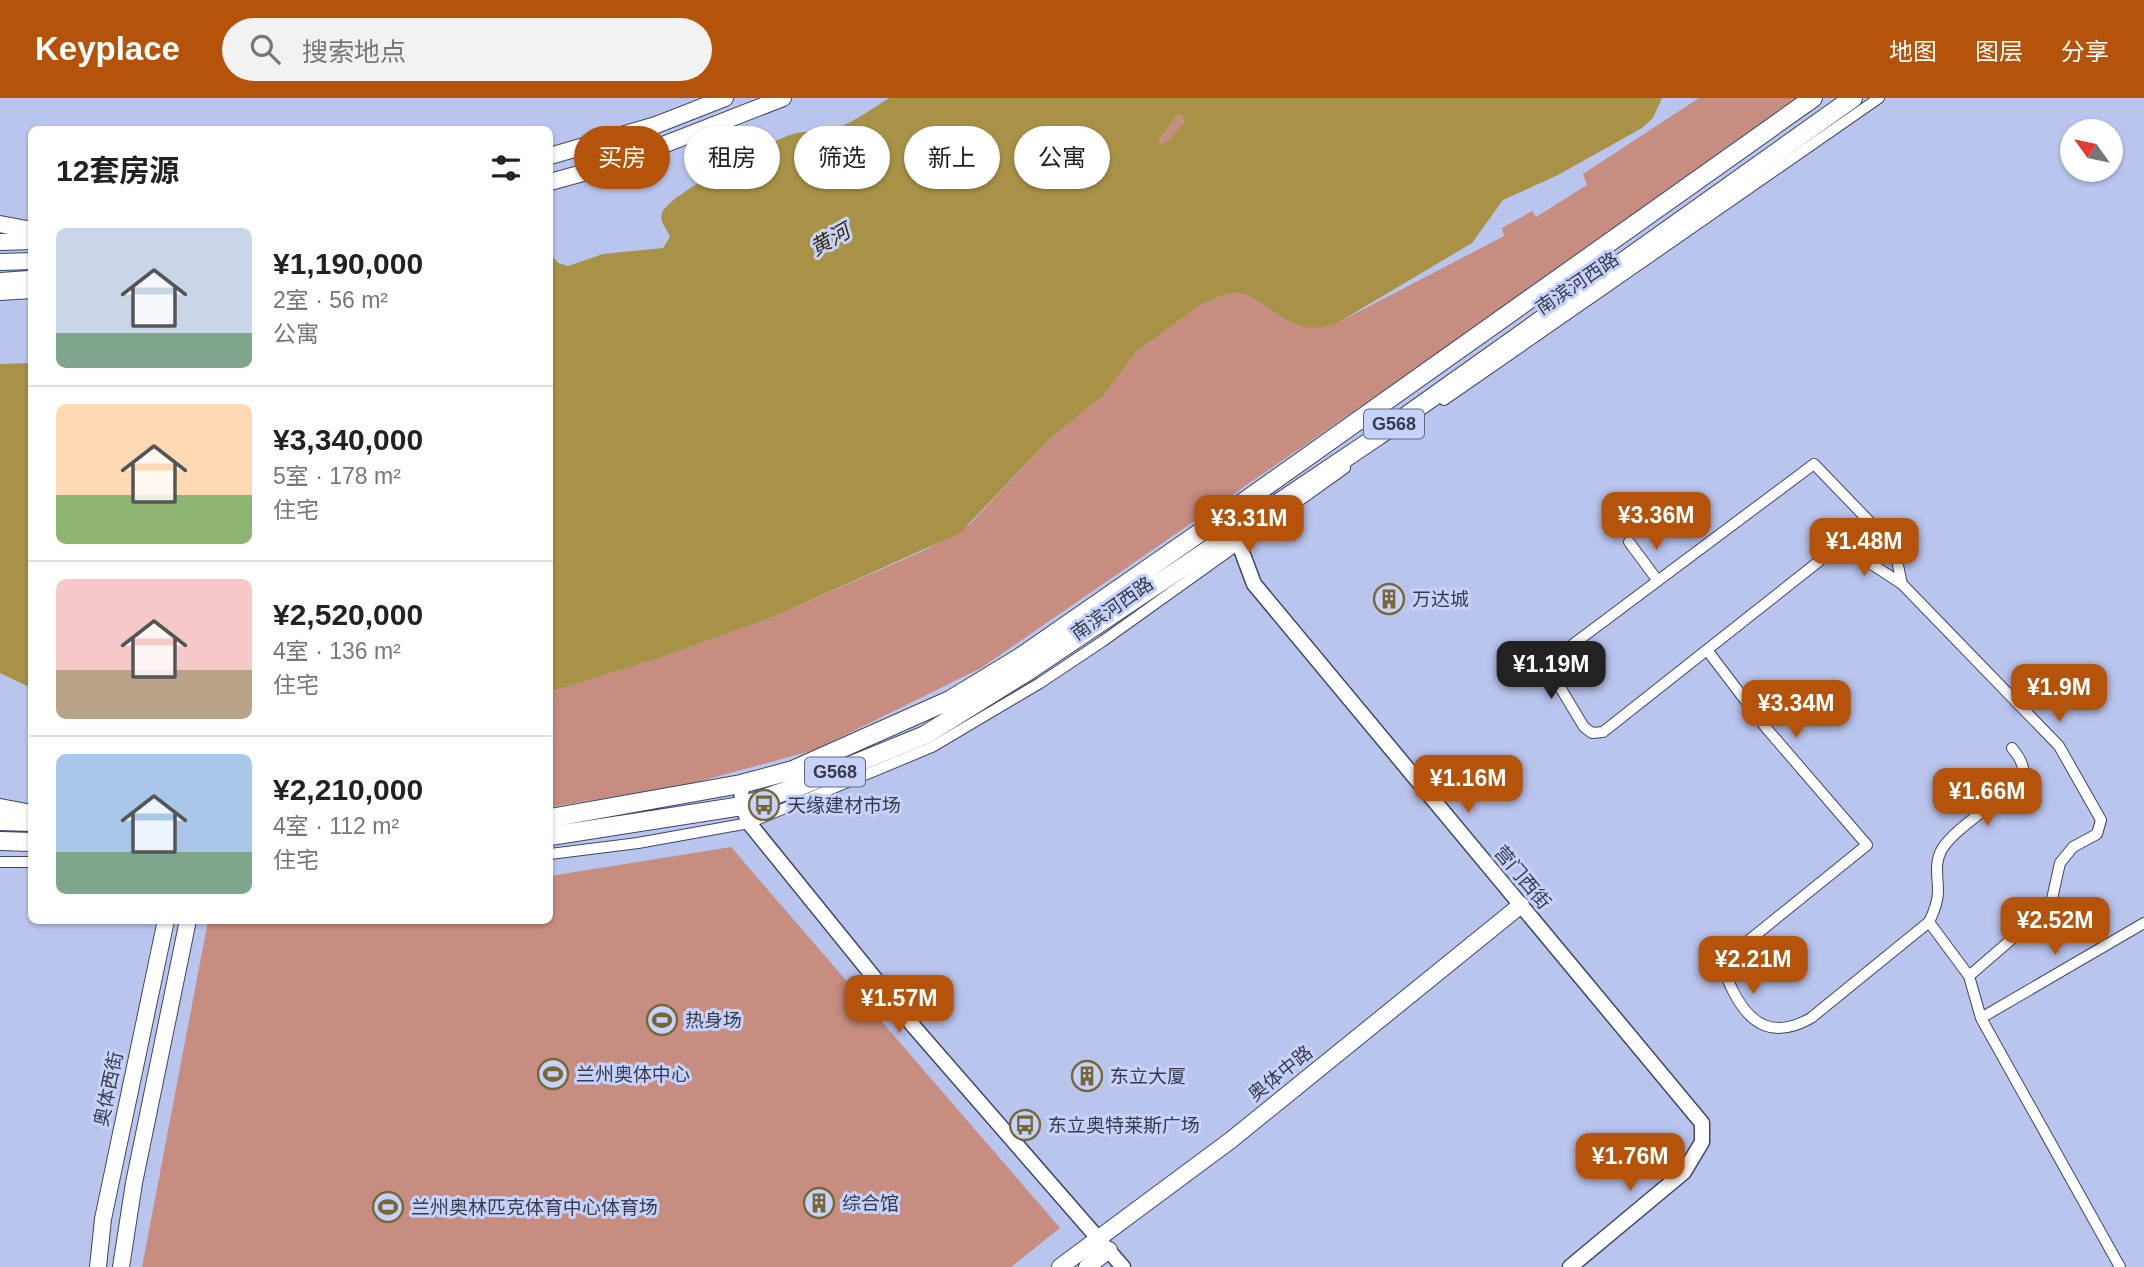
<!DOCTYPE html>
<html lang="zh">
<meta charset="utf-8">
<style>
:root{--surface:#fff;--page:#f2f2f2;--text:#222;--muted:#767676;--line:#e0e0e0;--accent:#b45309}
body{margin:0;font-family:Arial,"Noto Sans SC",sans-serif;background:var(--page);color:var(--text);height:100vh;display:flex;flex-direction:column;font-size:26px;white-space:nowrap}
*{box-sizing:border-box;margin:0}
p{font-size:23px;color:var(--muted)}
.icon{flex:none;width:38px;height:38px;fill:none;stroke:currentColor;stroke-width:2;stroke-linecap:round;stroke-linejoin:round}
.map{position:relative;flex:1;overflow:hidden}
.side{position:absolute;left:28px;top:28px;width:525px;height:798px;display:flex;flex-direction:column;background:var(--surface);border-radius:10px;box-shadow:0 2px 5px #0004}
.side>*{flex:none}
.top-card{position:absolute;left:574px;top:28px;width:665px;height:63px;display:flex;gap:14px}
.needle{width:46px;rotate:303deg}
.buttons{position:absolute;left:2060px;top:21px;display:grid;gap:14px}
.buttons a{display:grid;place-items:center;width:63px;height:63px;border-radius:50%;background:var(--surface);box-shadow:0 2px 5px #0004;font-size:35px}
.price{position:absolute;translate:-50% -60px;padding:0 16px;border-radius:14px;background:var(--accent);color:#fff;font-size:23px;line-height:46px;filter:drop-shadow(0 2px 4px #0008)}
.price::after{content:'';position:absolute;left:50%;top:42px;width:21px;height:16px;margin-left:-10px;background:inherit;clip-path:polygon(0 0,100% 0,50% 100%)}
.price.on{background:#222;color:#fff}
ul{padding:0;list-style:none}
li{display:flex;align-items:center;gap:21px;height:175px;padding:0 28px}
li+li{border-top:2px solid var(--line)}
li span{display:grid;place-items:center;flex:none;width:196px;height:140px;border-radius:10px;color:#555}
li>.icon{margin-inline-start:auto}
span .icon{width:84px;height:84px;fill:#fffc;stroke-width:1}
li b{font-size:30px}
h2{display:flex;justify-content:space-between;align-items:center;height:84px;padding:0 28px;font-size:30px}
.chip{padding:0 24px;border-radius:32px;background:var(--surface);box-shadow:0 2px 5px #0004;font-size:24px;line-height:63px}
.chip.on{background:var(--accent);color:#fff}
header{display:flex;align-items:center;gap:42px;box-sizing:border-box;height:98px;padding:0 35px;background:var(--accent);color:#fff}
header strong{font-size:33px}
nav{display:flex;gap:38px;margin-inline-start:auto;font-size:24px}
.search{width:490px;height:63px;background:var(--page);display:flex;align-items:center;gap:18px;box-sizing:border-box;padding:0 24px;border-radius:38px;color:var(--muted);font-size:26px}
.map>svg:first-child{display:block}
.green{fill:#c68d80}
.water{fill:#a79247;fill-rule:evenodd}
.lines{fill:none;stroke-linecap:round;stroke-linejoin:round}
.street-casing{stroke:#3e4669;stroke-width:12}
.secondary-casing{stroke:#3e4669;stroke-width:17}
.primary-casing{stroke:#3e4669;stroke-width:18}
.highway-casing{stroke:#3e4669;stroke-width:20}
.street{stroke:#fff;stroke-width:10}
.secondary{stroke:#fff;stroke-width:14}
.primary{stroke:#fff;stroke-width:16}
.highway{stroke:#fff;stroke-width:18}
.labels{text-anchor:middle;stroke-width:6;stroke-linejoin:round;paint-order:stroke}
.shield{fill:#c7d2fb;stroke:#626880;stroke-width:2}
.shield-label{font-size:18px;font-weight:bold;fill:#373b4b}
.street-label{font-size:19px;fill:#373b4b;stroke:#c7d2fb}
.poi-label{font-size:19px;fill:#373b4b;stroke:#c7d2fb;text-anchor:start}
.water-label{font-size:21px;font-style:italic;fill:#362d0b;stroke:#c7d2fb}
</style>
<header>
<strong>Keyplace</strong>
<div class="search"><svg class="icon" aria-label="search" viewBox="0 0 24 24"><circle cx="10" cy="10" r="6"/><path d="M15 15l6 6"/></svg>搜索地点</div>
<nav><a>地图</a><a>图层</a><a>分享</a></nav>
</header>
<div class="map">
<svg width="2144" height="1169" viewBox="0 0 2144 1169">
<rect width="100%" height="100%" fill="#bac5ee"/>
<path class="green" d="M 1699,0 L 1803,0 L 1698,76 L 981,570 L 815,652 L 686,687 L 550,709 L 550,594 L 662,559 L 773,519 L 925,452 L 970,426 L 1051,340 L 1104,297 L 1137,253 L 1199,208 L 1220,198 L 1235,195 L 1248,197 L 1285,221 L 1339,224 L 1504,138 L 1502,130 L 1532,113 L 1536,119 L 1587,87 L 1583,76 Z
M 1177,17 L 1182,17 L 1184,25 L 1170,42 L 1160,47 L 1159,44 Z
M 731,749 L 1060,1130 L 1011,1169 L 142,1169 L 208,823 L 550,822 L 550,778 Z"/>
<path class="water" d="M 889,0 L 1662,0 L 1653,20 L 1642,30 L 1558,77 L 1503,102 L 1472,145 L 1339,224 L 1321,230 L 1305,229 L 1285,221 L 1248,197 L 1235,195 L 1220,198 L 1199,208 L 1137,253 L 1104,297 L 1051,340 L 960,435 L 773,519 L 662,559 L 550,594 L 550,155 L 558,165 L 568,168 L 603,156 L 663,150 L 670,139 C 667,130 659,125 662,115 C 669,96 768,45 790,37 C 805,31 822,36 838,30 C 856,22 872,11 889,0 ZM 1177,17 L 1182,17 L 1184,25 L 1169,42 L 1160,47 L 1159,43 Z
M 31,265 L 32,265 L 31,590 L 0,575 L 0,266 Z"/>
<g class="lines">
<g class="street-casing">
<path id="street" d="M 1444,302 L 1879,0
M 1629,444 L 1658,483
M 1902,486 L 1853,454 L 1837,449 L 1603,634 L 1592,635 L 1584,629 L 1552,576 L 1560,556 L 1814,366 L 1894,449 L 1902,486 L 2059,648 L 2101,722 L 2097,736 L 2073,749 L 2060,765 L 2052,801 L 2035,821 L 1969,878 L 1981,920 L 2120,1169
M 1707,552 L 1767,631 L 1867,747 L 1727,860 C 1722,872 1727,880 1732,891 C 1750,928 1774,941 1811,920 L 1929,824 C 1934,814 1938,804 1938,793 C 1938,778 1934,765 1942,751 C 1954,733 1978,718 1994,704 C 2014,689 2038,681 2012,650
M 550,756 L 638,745 L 749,725 L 932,649 L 1040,585 L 1103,543 L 1345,370
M 0,764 L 32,764
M 1929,824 L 1969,878
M 1981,920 L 2144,825"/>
</g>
<g class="secondary-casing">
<path id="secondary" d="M 1226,428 L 1239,446 L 1254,486 L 1702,1025 L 1702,1044 L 1684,1074 L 1570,1169
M 741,686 L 742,708 L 749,725 L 915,930 L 1123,1169"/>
</g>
<g class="primary-casing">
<path id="primary" d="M 550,58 L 656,27 L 725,0
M 550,84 L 612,67 L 783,0
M 0,126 L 32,132
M 0,144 L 32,143
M 0,164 L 32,163
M 0,183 L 29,181
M 0,194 L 32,192
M 0,709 L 32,715
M 98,1169 L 103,1121 L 166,822
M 121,1169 L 134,1085 L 188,822
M 1060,1169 L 1231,1042 L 1521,807
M 1087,1169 L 1109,1152"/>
</g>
<g class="highway-casing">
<path id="highway" d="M 550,720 L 741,686 L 793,672 L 950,602 L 1019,560 L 1221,420 L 1813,0
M 0,723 L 32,724
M 550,738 L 742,708 L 803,687 L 925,637 L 1028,573 L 1378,338 L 1853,0
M 0,743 L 32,744"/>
</g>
<use href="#street" class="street"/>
<use href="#secondary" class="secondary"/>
<use href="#primary" class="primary"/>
<use href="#highway" class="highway"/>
</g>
<defs>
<g id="building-ring" transform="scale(1.575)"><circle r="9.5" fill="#c7d2fb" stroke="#766735" stroke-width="1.5"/><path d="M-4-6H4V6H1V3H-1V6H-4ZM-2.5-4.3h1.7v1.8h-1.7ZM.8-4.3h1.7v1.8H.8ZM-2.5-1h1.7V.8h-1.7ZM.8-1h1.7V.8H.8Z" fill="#766735"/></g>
<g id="bus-ring" transform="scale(1.575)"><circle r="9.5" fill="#c7d2fb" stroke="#766735" stroke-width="1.5"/><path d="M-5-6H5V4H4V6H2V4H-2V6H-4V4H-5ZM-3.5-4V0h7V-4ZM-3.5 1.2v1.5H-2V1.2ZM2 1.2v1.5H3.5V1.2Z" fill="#766735"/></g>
<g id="stadium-ring" transform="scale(1.575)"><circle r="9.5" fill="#c7d2fb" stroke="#766735" stroke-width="1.5"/><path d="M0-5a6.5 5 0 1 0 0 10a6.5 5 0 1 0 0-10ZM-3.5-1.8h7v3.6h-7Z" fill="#766735"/></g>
</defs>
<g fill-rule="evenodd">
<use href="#building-ring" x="1389" y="501"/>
<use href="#bus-ring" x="764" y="707"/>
<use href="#stadium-ring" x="662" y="922"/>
<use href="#stadium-ring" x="553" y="976"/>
<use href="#building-ring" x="1087" y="978"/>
<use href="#bus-ring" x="1025" y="1027"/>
<use href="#building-ring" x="819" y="1105"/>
<use href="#stadium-ring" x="388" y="1109"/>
</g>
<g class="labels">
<g class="shield">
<rect x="1364" y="311.5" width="60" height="29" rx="5"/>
<rect x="805" y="659.5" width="60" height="29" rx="5"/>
</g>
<g class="shield-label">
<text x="1394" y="332">G568</text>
<text x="835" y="680">G568</text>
</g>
<g class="street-label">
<text transform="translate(1577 185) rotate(-34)" y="7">南滨河西路</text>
<text transform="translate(1112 510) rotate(-35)" y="7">南滨河西路</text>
<text transform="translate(1523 779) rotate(50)" y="7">营门西街</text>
<text transform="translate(1280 975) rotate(-39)" y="7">奥体中路</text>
<text transform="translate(108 991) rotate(-78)" y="7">奥体西街</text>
</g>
<g class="poi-label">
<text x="1412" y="508">万达城</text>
<text x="787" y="714">天缘建材市场</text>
<text x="685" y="929">热身场</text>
<text x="576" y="983">兰州奥体中心</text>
<text x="1110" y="985">东立大厦</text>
<text x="1048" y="1034">东立奥特莱斯广场</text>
<text x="842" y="1112">综合馆</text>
<text x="411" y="1116">兰州奥林匹克体育中心体育场</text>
</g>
<g class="water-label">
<text transform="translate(830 142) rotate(-30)" y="7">黄河</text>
</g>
</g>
</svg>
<div class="buttons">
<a><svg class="needle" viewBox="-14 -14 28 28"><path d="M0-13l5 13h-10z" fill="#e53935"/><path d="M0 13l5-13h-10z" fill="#767676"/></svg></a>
</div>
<b class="price" style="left:1656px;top:454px">¥3.36M</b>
<b class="price" style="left:1249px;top:457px">¥3.31M</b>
<b class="price" style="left:1864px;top:480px">¥1.48M</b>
<b class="price on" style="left:1551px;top:603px">¥1.19M</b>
<b class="price" style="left:2059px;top:626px">¥1.9M</b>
<b class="price" style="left:1796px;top:642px">¥3.34M</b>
<b class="price" style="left:1468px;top:717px">¥1.16M</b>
<b class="price" style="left:1987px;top:730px">¥1.66M</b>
<b class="price" style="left:2055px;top:859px">¥2.52M</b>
<b class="price" style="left:1753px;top:898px">¥2.21M</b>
<b class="price" style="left:899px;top:937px">¥1.57M</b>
<b class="price" style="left:1630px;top:1095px">¥1.76M</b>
<div class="top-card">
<a class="chip on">买房</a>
<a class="chip">租房</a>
<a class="chip">筛选</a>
<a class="chip">新上</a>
<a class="chip">公寓</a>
</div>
<section class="side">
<h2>12套房源<svg class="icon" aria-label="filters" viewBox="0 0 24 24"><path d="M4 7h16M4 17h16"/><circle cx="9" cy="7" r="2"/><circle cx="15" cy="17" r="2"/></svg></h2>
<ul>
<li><span style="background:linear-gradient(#c9d6e8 75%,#7fa58c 0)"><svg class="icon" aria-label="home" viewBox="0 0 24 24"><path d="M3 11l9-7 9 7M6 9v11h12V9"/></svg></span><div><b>¥1,190,000</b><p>2室 · 56 m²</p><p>公寓</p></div></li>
<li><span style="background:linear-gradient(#ffd9b3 65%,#8fb573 0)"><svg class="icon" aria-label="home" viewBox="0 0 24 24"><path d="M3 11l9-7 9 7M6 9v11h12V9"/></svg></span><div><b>¥3,340,000</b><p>5室 · 178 m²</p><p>住宅</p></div></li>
<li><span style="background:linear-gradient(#f6c9c9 65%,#b9a48a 0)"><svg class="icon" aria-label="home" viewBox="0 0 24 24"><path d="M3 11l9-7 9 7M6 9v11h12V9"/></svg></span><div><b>¥2,520,000</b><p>4室 · 136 m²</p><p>住宅</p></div></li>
<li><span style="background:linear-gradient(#a9c7e8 70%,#7fa58c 0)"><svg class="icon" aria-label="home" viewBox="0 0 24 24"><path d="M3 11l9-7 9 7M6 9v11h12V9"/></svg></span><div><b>¥2,210,000</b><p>4室 · 112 m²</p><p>住宅</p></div></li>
</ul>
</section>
</div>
